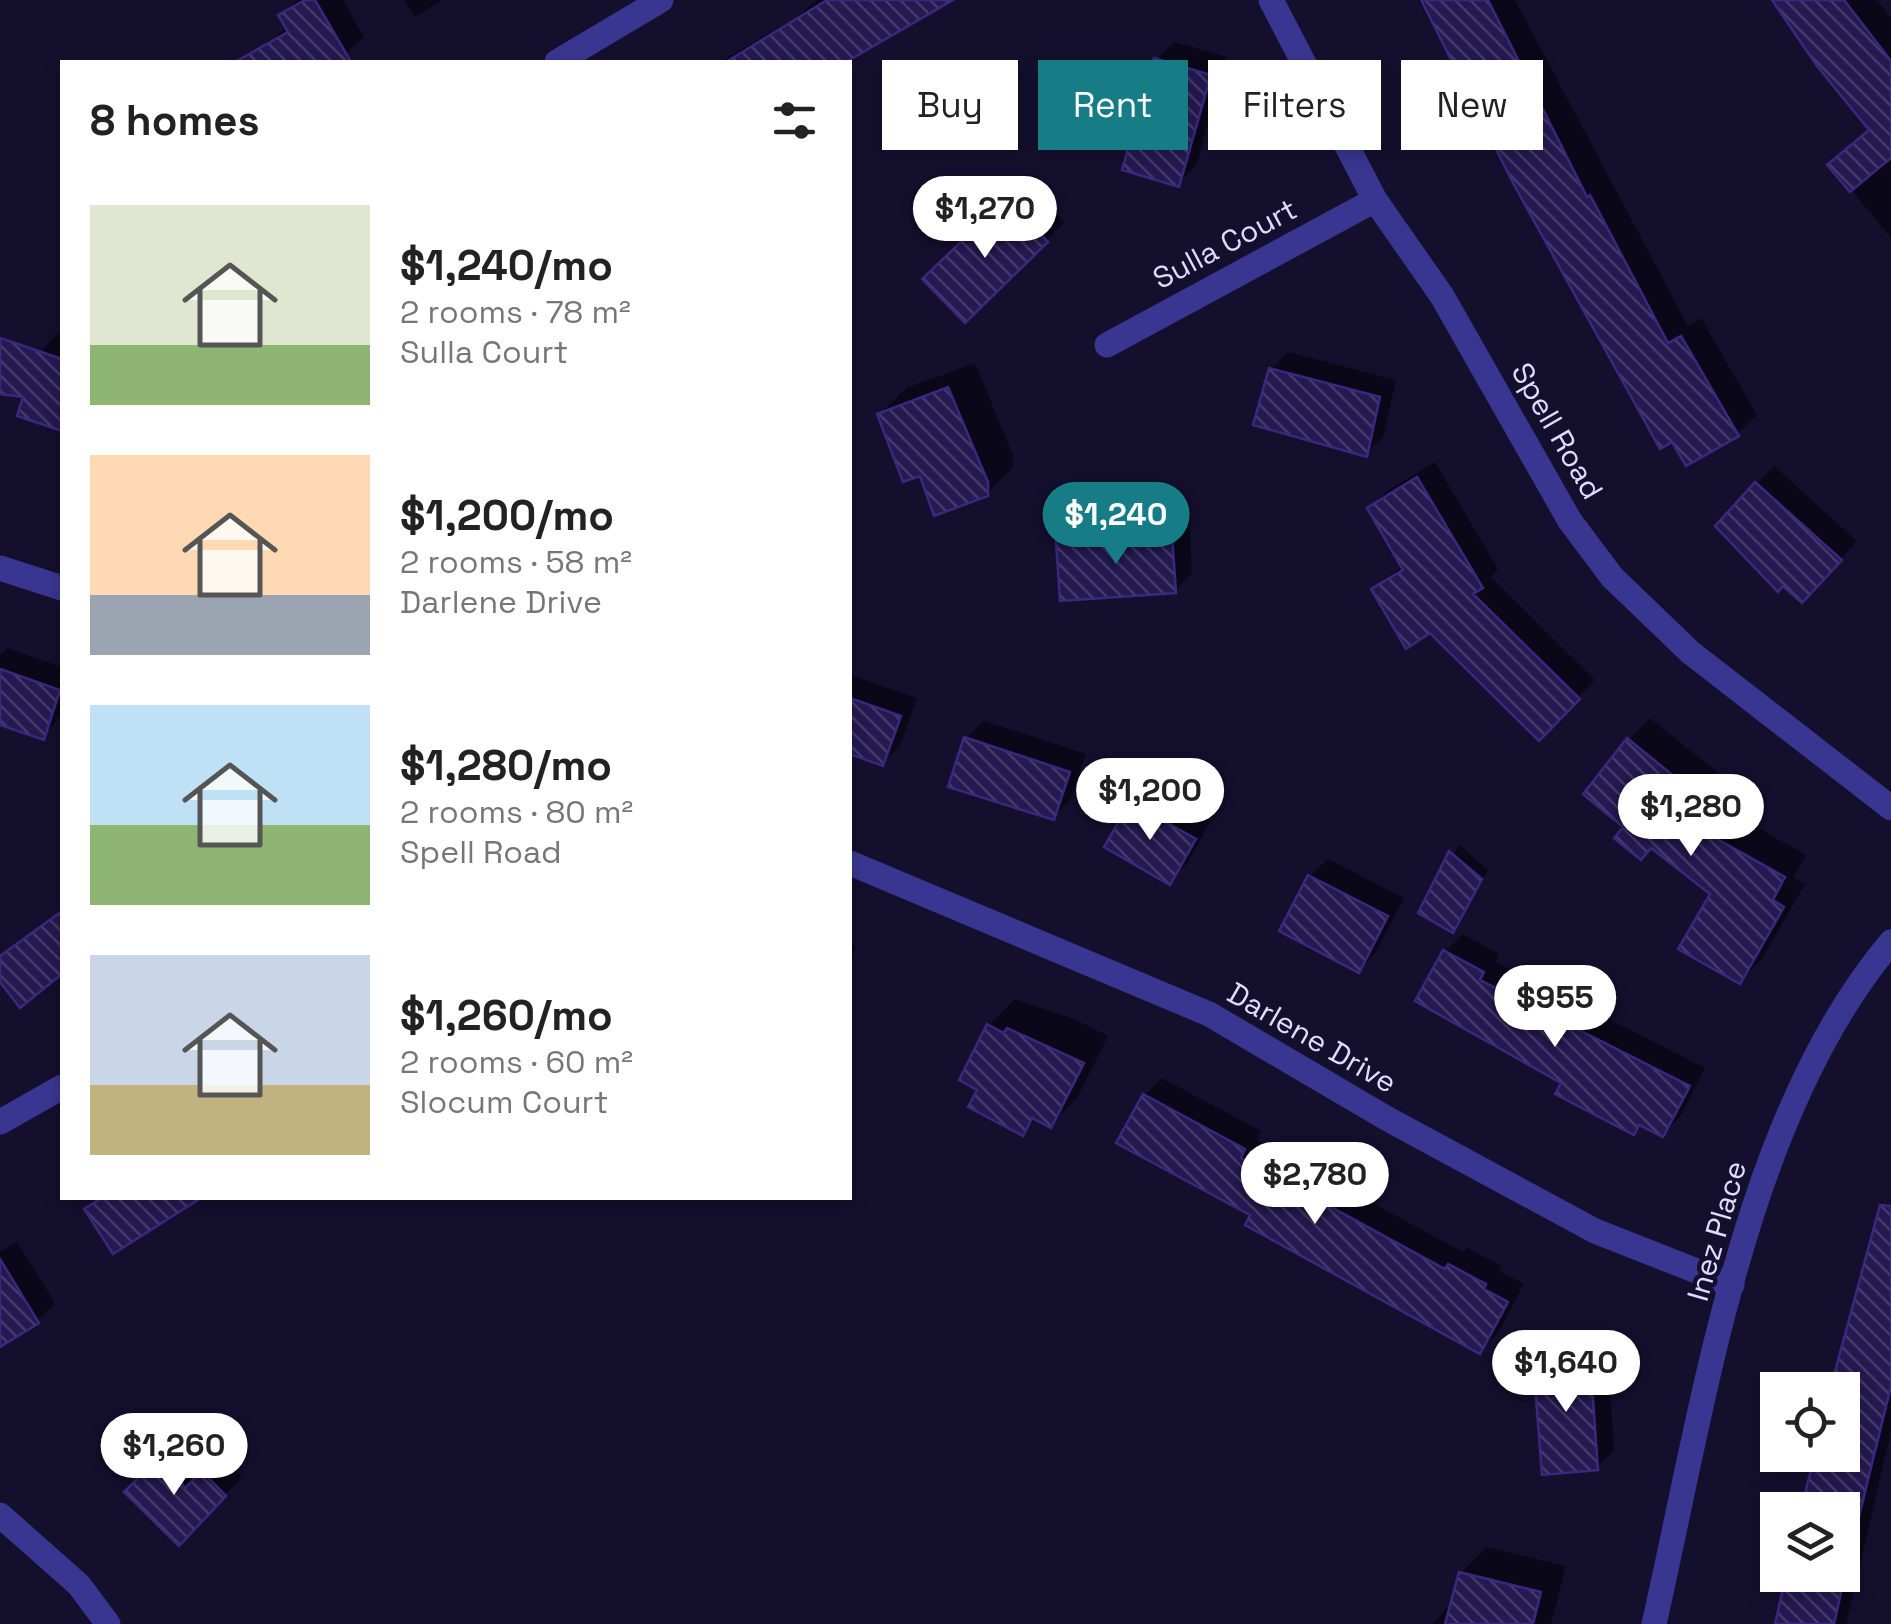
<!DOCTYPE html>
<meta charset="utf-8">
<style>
:root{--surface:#fff;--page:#f2f2f2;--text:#222;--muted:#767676;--accent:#167c85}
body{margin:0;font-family:"Space Grotesk",sans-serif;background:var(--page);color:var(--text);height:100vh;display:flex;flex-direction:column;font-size:38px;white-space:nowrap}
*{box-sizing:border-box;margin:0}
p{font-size:32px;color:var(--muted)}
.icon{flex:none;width:55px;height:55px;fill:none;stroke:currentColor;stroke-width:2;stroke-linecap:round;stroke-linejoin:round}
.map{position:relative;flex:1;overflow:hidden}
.drawer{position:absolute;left:60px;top:60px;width:792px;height:1140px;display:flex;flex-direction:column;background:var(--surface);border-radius:0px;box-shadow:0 5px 15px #0003}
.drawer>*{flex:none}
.hud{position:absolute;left:882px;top:60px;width:858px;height:90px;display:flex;gap:20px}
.controls{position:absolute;left:1760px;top:1372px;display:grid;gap:20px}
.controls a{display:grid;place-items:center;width:100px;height:100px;border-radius:0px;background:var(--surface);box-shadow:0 5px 15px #0003;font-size:50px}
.price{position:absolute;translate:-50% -85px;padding:0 22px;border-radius:35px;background:#fff;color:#222;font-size:32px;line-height:65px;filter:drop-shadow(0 2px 5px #0008)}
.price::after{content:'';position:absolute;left:50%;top:60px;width:30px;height:22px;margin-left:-15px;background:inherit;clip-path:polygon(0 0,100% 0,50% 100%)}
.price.selected{background:var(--accent);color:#fff}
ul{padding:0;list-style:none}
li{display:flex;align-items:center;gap:30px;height:250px;padding:0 30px}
li span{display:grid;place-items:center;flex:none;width:280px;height:200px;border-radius:0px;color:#555}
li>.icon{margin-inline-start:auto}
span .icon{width:120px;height:120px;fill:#fffc;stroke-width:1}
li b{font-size:42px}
h2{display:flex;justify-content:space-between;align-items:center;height:120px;padding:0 30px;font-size:42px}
.chip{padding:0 35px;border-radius:0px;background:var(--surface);box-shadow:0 5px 15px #0003;font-size:35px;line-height:90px}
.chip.selected{background:var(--accent);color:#fff}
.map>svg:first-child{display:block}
.shadow{fill:#0007}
.building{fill:url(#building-back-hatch);stroke:#39297e;stroke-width:2.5}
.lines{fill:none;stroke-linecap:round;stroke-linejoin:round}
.street{stroke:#383690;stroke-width:25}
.labels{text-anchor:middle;stroke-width:9;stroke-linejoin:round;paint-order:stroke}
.street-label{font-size:30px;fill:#dfdbff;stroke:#140f2d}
</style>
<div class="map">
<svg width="1891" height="1624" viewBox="0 0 1891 1624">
<defs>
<pattern id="building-back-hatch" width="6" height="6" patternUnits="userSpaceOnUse" patternTransform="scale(2.5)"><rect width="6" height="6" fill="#241950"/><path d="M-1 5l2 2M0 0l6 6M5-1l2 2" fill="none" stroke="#433a6a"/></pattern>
</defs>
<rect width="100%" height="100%" fill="#140f2d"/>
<path class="shadow" d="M 297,0 L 343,0 L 364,38 L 335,62 L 255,62 L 251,55 L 288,27 L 281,15 Z
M 404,0 L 443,0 L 415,17 Z
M 817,0 L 944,0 L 837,62 L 720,62 L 795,18 Z
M 1418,0 L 1515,0 L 1688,326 L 1701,318 L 1757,415 L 1737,434 L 1515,181 Z
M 1775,0 L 1877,0 L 1891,18 L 1891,238 L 1831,165 L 1871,128 Z
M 1174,42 L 1227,57 L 1196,166 L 1178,184 L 1156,60 Z
M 1026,183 L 1064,223 L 965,319 L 926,280 Z
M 57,334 L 62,336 L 62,428 L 20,414 L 40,352 Z
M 1288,352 L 1396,380 L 1383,437 L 1366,454 L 1271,369 Z
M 975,363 L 1013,455 L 1013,467 L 986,494 L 921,473 L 880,414 L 906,388 Z
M 1435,462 L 1498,569 L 1491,577 L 1595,680 L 1539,737 L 1430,629 L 1374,590 L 1403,565 L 1370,508 L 1387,491 Z
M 1774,466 L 1857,541 L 1820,583 L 1757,484 Z
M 1189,518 L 1192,573 L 1175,591 L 1059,542 L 1076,525 Z
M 7,648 L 62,667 L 62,713 L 43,737 L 0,723 L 0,655 Z
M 850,675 L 917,698 L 900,746 L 883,763 L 850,752 Z
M 1650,718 L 1717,772 L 1709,782 L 1730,799 L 1723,808 L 1806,855 L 1793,878 L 1805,884 L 1762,959 L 1740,981 L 1713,893 L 1627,826 L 1629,740 Z
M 984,721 L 1086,754 L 1071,799 L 1053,817 L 966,738 Z
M 1149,786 L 1211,821 L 1187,864 L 1169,882 L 1132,803 Z
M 1459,845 L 1488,870 L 1452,929 L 1421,912 Z
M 1328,859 L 1404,898 L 1376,952 L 1358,970 L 1310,876 Z
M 62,909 L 62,974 L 21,1005 L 0,979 L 0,957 Z
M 1463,934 L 1499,954 L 1496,962 L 1705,1068 L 1680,1117 L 1663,1134 L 1642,1124 L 1634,1132 L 1564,1082 L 1445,952 Z
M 850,943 L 856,945 L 850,964 Z
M 1015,999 L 1074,1019 L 1108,1036 L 1077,1098 L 1050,1125 L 1037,1118 L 1022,1133 L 980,1089 L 989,1026 Z
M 1162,1078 L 1261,1131 L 1256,1140 L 1463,1252 L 1468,1248 L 1502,1266 L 1499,1271 L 1524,1284 L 1498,1333 L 1480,1351 L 1253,1214 L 1145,1095 Z
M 100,1198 L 190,1198 L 178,1210 L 88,1209 Z
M 1891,1211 L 1891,1432 L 1846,1624 L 1778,1624 L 1785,1591 L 1778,1589 L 1781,1575 L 1842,1575 L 1842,1510 L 1804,1510 L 1818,1455 L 1842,1455 L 1842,1390 L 1835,1390 Z
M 17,1242 L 55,1303 L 38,1321 L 0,1344 L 0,1252 Z
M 1607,1339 L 1614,1450 L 1597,1468 L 1535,1360 L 1553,1343 Z
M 188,1431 L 202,1474 L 221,1456 L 242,1477 L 179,1543 L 128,1492 Z
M 1487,1547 L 1566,1566 L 1551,1624 L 1433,1624 L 1455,1598 L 1461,1573 Z"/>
<path class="building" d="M 305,0 L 315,0 L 351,62 L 235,62 L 288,32 L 278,15 Z
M 827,0 L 953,0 L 846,62 L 726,62 Z
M 1421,0 L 1488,0 L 1587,197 L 1590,195 L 1668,343 L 1681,336 L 1739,436 L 1686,466 L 1672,442 L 1660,449 L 1513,183 Z
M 1772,0 L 1844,0 L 1891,61 L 1891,158 L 1850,192 L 1827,165 L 1869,130 L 1817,66 Z
M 1154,58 L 1211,75 L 1179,187 L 1122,170 Z
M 1007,198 L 1048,242 L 965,323 L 922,279 Z
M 0,338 L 62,359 L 62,431 L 17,416 L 23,397 L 0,394 Z
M 1269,368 L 1380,397 L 1367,457 L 1253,425 Z
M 948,387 L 988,482 L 988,496 L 934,516 L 920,476 L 903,482 L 877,414 Z
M 1417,477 L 1483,588 L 1473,594 L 1580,699 L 1539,741 L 1430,633 L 1406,649 L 1371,589 L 1403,570 L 1367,508 Z
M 1755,482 L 1842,560 L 1802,603 L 1783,586 L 1778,592 L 1715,526 Z
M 1172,534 L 1176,593 L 1060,601 L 1056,541 Z
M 0,669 L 60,690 L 44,740 L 0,725 Z
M 850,698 L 901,716 L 883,766 L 850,754 Z
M 964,737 L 1070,772 L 1054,820 L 948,787 Z
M 1627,738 L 1697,795 L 1689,805 L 1710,822 L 1703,831 L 1785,877 L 1773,900 L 1784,907 L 1740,984 L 1678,949 L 1710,894 L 1651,848 L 1641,860 L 1614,838 L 1623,827 L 1583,794 Z
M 1130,802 L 1196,839 L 1170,885 L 1104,847 Z
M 1449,851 L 1482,879 L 1453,933 L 1418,913 Z
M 1308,875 L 1388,916 L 1359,973 L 1279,931 Z
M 62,911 L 62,974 L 20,1008 L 0,982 L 0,956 Z
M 1443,950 L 1484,972 L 1480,980 L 1690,1086 L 1663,1137 L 1639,1125 L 1634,1135 L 1555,1094 L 1561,1083 L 1415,1001 Z
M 987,1024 L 1004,1033 L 1007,1028 L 1084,1063 L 1051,1128 L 1032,1118 L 1023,1136 L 968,1107 L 977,1090 L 959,1080 Z
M 1143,1094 L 1245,1149 L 1241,1158 L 1445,1269 L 1448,1264 L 1486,1284 L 1484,1289 L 1508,1302 L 1480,1354 L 1245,1225 L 1250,1215 L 1116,1143 Z
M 102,1198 L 201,1198 L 113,1254 L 84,1209 Z
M 1880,1205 L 1891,1206 L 1891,1386 L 1855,1533 L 1842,1531 L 1842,1506 L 1804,1497 L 1815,1455 L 1842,1455 L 1842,1390 L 1830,1390 Z
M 0,1259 L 39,1323 L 0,1347 Z
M 1590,1356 L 1598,1470 L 1542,1475 L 1533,1359 Z
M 170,1446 L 184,1489 L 202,1471 L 226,1496 L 179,1546 L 124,1492 Z
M 1459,1572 L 1541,1592 L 1533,1624 L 1445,1624 Z
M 1786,1575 L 1845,1575 L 1834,1624 L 1775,1624 Z"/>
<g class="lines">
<path class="street" d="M 1271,0 L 1375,200 L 1442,296 L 1570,521 L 1612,577 L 1690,652 L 1891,808
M 557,62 L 661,0
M 1107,345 L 1375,200
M 0,568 L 62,588
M 850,863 L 1209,1014 L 1386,1118 L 1595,1231 L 1732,1285
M 0,1122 L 62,1087
M 0,1515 L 79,1585 L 108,1624
M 1654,1624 C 1704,1405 1744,1116 1891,942"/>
</g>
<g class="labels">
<g class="street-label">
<text transform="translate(1225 244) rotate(-28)" y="10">Sulla Court</text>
<text transform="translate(1557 431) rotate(60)" y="10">Spell Road</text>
<text transform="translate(1312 1038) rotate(30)" y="10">Darlene Drive</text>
<text transform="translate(1717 1231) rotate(-74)" y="10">Inez Place</text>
</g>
</g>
</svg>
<div class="controls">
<a><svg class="icon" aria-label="locate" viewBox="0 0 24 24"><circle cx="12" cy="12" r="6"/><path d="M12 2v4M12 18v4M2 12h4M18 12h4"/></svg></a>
<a><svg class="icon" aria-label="layers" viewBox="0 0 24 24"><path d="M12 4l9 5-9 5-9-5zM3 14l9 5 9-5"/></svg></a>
</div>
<b class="price" style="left:985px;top:261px">$1,270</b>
<b class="price selected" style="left:1116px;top:567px">$1,240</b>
<b class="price" style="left:1150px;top:843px">$1,200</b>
<b class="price" style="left:1691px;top:859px">$1,280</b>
<b class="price" style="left:1555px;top:1050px">$955</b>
<b class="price" style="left:1315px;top:1227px">$2,780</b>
<b class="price" style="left:1566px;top:1415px">$1,640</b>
<b class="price" style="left:174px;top:1498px">$1,260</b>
<div class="hud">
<a class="chip">Buy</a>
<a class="chip selected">Rent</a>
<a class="chip">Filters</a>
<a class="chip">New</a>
</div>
<section class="drawer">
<h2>8 homes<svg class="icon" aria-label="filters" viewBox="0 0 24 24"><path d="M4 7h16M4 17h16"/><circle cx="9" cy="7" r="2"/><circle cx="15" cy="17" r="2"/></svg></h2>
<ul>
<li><span style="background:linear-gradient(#dfe7d0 70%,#8fb573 0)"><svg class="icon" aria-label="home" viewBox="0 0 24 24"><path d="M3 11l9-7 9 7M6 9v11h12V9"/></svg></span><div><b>$1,240/mo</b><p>2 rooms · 78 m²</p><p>Sulla Court</p></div></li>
<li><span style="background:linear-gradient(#ffd9b3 70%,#9aa5b1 0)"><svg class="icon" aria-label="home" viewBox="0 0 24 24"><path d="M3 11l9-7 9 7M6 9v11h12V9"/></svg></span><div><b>$1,200/mo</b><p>2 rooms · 58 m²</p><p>Darlene Drive</p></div></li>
<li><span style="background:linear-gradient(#bfe0f5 60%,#8fb573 0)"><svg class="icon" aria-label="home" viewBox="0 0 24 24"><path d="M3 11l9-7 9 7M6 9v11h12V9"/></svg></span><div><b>$1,280/mo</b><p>2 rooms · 80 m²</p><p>Spell Road</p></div></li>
<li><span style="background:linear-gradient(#c9d6e8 65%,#c2b280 0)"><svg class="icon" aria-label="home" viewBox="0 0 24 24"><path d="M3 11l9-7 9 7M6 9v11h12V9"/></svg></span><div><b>$1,260/mo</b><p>2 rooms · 60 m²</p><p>Slocum Court</p></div></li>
</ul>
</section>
</div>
